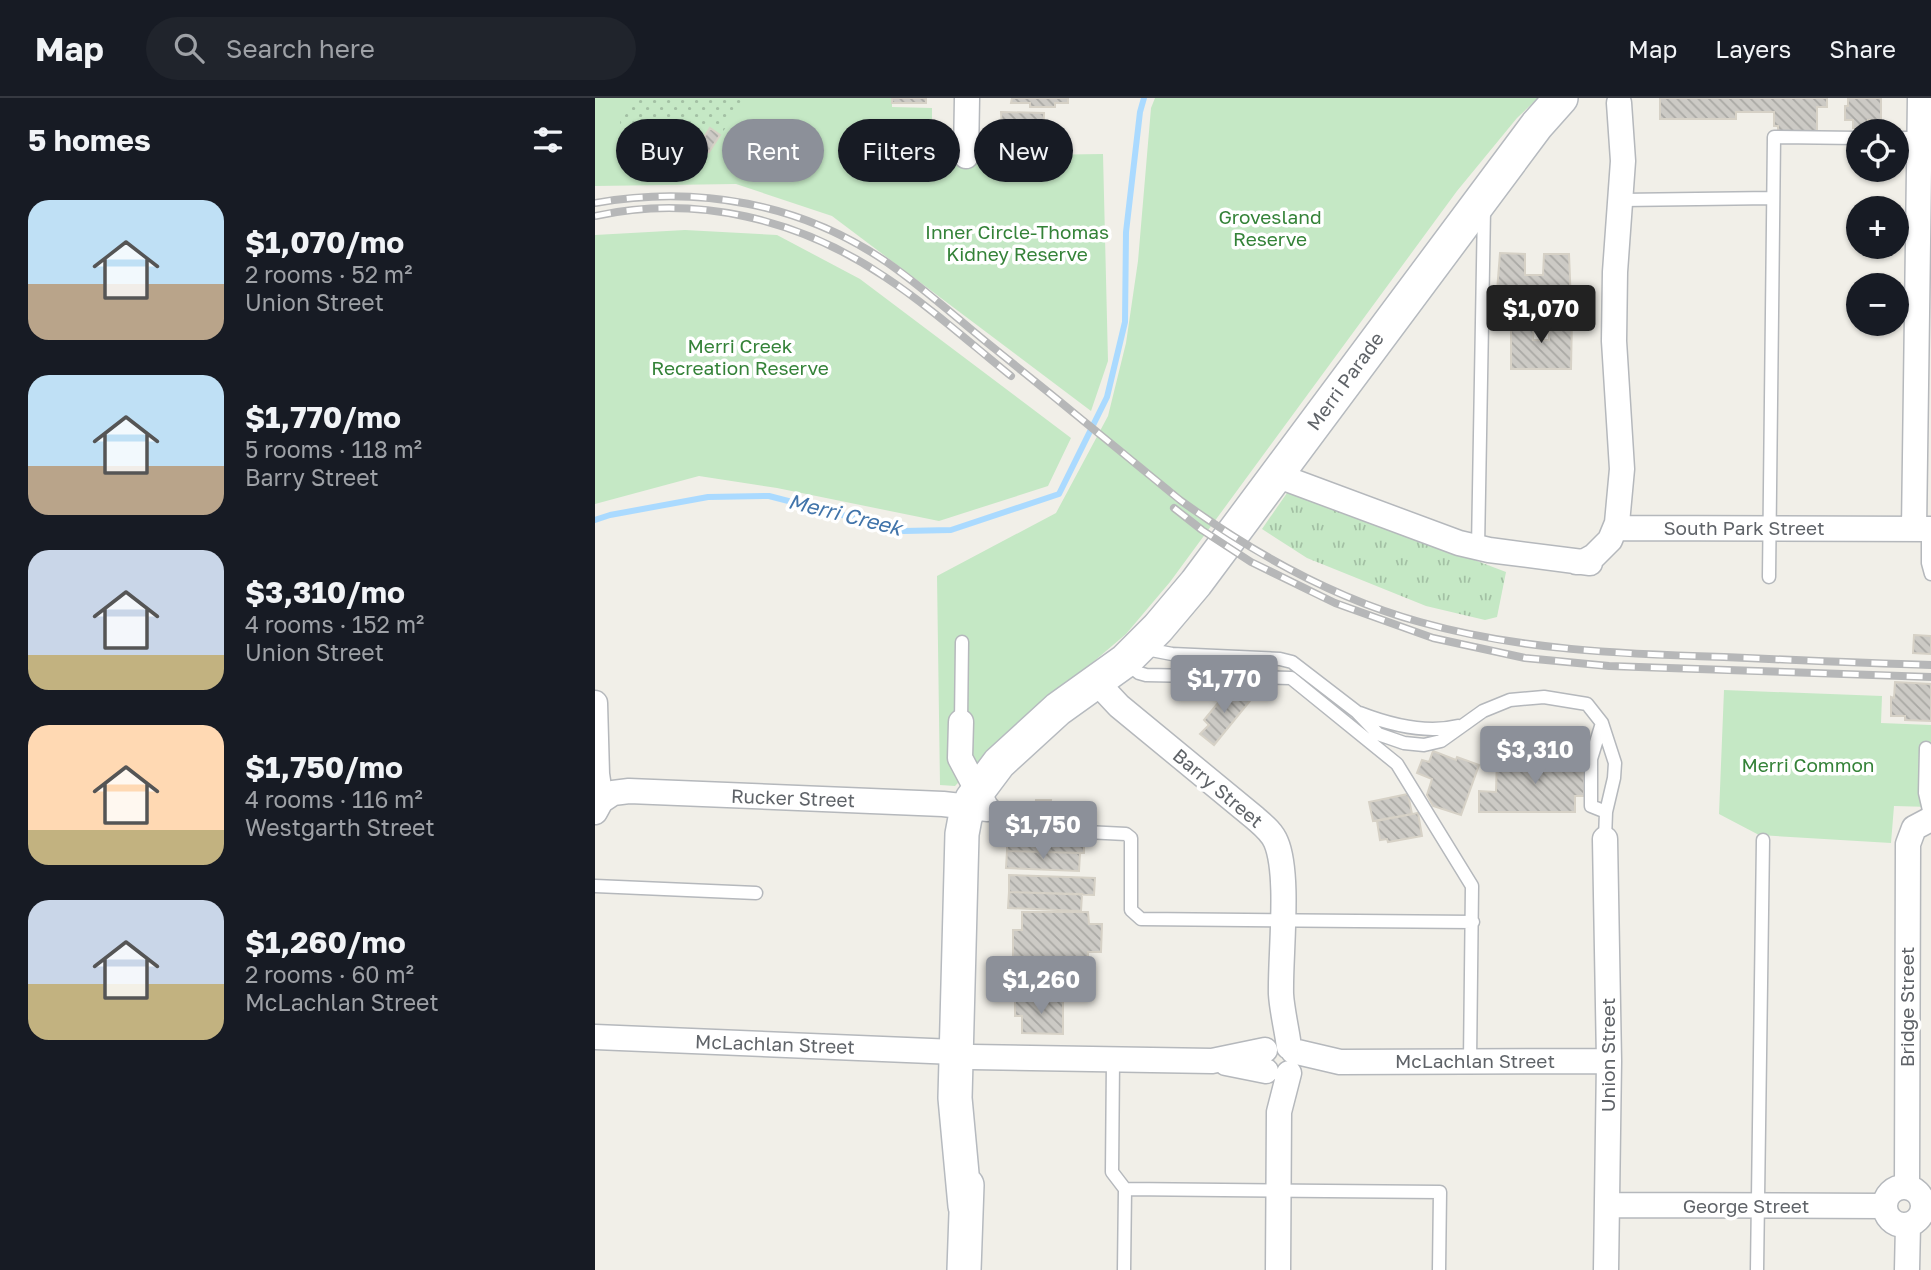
<!DOCTYPE html>
<meta charset="utf-8">
<style>
:root{--surface:#171b24;--page:#20242c;--text:#f1f3f6;--muted:#9ea1a6;--line:#363941;--accent:#8c9099}
body{margin:0;font-family:"Golos Text",sans-serif;background:var(--page);color:var(--text);height:100vh;display:flex;flex-direction:column;font-size:26px;white-space:nowrap}
*{box-sizing:border-box;margin:0}
p{font-size:23px;color:var(--muted)}
.icon{flex:none;width:38px;height:38px;fill:none;stroke:currentColor;stroke-width:2;stroke-linecap:round;stroke-linejoin:round}
.map{position:relative;flex:1;overflow:hidden}
.details{display:flex;flex-direction:column;background:var(--surface);width:595px}
.details>*{flex:none}
.top-card{position:absolute;left:21px;top:21px;width:665px;height:63px;display:flex;gap:14px}
.tools{position:absolute;left:1251px;top:21px;display:grid;gap:14px}
.tools a{display:grid;place-items:center;width:63px;height:63px;border-radius:50%;background:var(--surface);box-shadow:0 2px 5px #0004;font-size:35px}
.price{position:absolute;translate:-50% -60px;padding:0 16px;border-radius:7px;background:var(--accent);color:#fff;font-size:23px;line-height:46px;filter:drop-shadow(0 2px 4px #0008)}
.price::after{content:'';position:absolute;left:50%;top:42px;width:21px;height:16px;margin-left:-10px;background:inherit;clip-path:polygon(0 0,100% 0,50% 100%)}
.price.active{background:#222;color:#fff}
ul{padding:0;list-style:none}
li{display:flex;align-items:center;gap:21px;height:175px;padding:0 28px}
li span{display:grid;place-items:center;flex:none;width:196px;height:140px;border-radius:21px;color:#555}
li>.icon{margin-inline-start:auto}
span .icon{width:84px;height:84px;fill:#fffc;stroke-width:1}
li b{font-size:30px}
h2{display:flex;justify-content:space-between;align-items:center;height:84px;padding:0 28px;font-size:30px}
.chip{padding:0 24px;border-radius:32px;background:var(--surface);box-shadow:0 2px 5px #0004;font-size:24px;line-height:63px}
.chip.active{background:var(--accent);color:#fff}
header{display:flex;align-items:center;gap:42px;box-sizing:border-box;height:98px;padding:0 35px;background:var(--surface);border-bottom:2px solid var(--line)}
header strong{font-size:33px}
nav{display:flex;gap:38px;margin-inline-start:auto;font-size:24px}
.search{width:490px;height:63px;background:var(--page);display:flex;align-items:center;gap:18px;box-sizing:border-box;padding:0 24px;border-radius:38px;color:var(--muted);font-size:26px}
main{display:flex;flex:1;min-height:0}
.map>svg:first-child{display:block}
.grass{fill:url(#grass-tufts)}
.park{fill:#c5e8c5}
.garden{fill:url(#garden-dots)}
.lines{fill:none;stroke-linecap:round;stroke-linejoin:round}
.stream{stroke:#aadaff;stroke-width:6}
.building{fill:url(#building-back-hatch);stroke:#d6d1c6;stroke-width:2}
.lane-casing{stroke:#b5b8bc;stroke-width:15}
.street-casing{stroke:#b5b8bc;stroke-width:27}
.secondary-casing{stroke:#b6babf;stroke-width:36}
.lane{stroke:#fff;stroke-width:12}
.street{stroke:#fff;stroke-width:24}
.secondary{stroke:#fff;stroke-width:33}
.rail-casing{stroke:#b6b7b8;stroke-width:8}
.rail{stroke:#fff;stroke-width:5;stroke-dasharray:16;stroke-linecap:butt}
.labels{text-anchor:middle;stroke-width:7;stroke-linejoin:round;paint-order:stroke}
.park-label{font-size:19px;fill:#348238;stroke:#fff}
.street-label{font-size:19px;fill:#5f6368;stroke:#fff}
.water-label{font-size:21px;font-style:italic;fill:#4174aa;stroke:#fff}
</style>
<header>
<strong>Map</strong>
<div class="search"><svg class="icon" aria-label="search" viewBox="0 0 24 24"><circle cx="10" cy="10" r="6"/><path d="M15 15l6 6"/></svg>Search here</div>
<nav><a>Map</a><a>Layers</a><a>Share</a></nav>
</header>
<main>
<section class="details">
<h2>5 homes<svg class="icon" aria-label="filters" viewBox="0 0 24 24"><path d="M4 7h16M4 17h16"/><circle cx="9" cy="7" r="2"/><circle cx="15" cy="17" r="2"/></svg></h2>
<ul>
<li><span style="background:linear-gradient(#bfe0f5 60%,#b9a48a 0)"><svg class="icon" aria-label="home" viewBox="0 0 24 24"><path d="M3 11l9-7 9 7M6 9v11h12V9"/></svg></span><div><b>$1,070/mo</b><p>2 rooms · 52 m²</p><p>Union Street</p></div></li>
<li><span style="background:linear-gradient(#bfe0f5 65%,#b9a48a 0)"><svg class="icon" aria-label="home" viewBox="0 0 24 24"><path d="M3 11l9-7 9 7M6 9v11h12V9"/></svg></span><div><b>$1,770/mo</b><p>5 rooms · 118 m²</p><p>Barry Street</p></div></li>
<li><span style="background:linear-gradient(#c9d6e8 75%,#c2b280 0)"><svg class="icon" aria-label="home" viewBox="0 0 24 24"><path d="M3 11l9-7 9 7M6 9v11h12V9"/></svg></span><div><b>$3,310/mo</b><p>4 rooms · 152 m²</p><p>Union Street</p></div></li>
<li><span style="background:linear-gradient(#ffd9b3 75%,#c2b280 0)"><svg class="icon" aria-label="home" viewBox="0 0 24 24"><path d="M3 11l9-7 9 7M6 9v11h12V9"/></svg></span><div><b>$1,750/mo</b><p>4 rooms · 116 m²</p><p>Westgarth Street</p></div></li>
<li><span style="background:linear-gradient(#c9d6e8 60%,#c2b280 0)"><svg class="icon" aria-label="home" viewBox="0 0 24 24"><path d="M3 11l9-7 9 7M6 9v11h12V9"/></svg></span><div><b>$1,260/mo</b><p>2 rooms · 60 m²</p><p>McLachlan Street</p></div></li>
</ul>
</section>
<div class="map">
<svg width="1336" height="1172" viewBox="0 0 1336 1172">
<defs>
<pattern id="grass-tufts" width="24" height="20" patternUnits="userSpaceOnUse" patternTransform="scale(1.75)"><rect width="24" height="20" fill="#c5e8c5"/><path d="M3 7l-1-3M5 7V3M7 7l1-3M15 17l-1-3M17 17v-4M19 17l1-3" fill="none" stroke="#a3c0a4"/></pattern>
<pattern id="garden-dots" width="8" height="8" patternUnits="userSpaceOnUse" patternTransform="scale(1.75)"><rect width="8" height="8" fill="#c5e8c5"/><path d="M2 2h.1M6 6h.1" fill="none" stroke="#a3c0a4" stroke-width="1.8" stroke-linecap="round"/></pattern>
<pattern id="building-back-hatch" width="6" height="6" patternUnits="userSpaceOnUse" patternTransform="scale(1.75)"><rect width="6" height="6" fill="#cccac5"/><path d="M-1 5l2 2M0 0l6 6M5-1l2 2" fill="none" stroke="#a9a8a4"/></pattern>
</defs>
<rect width="100%" height="100%" fill="#f1efe8"/>
<path class="grass" d="M 692,395 L 811,436 L 911,474 L 902,519 L 890,522 L 831,508 L 712,460 L 667,431 Z"/>
<path class="park" d="M 0,0 L 297,0 L 297,9 L 337,10 L 337,30 L 362,58 L 508,56 L 513,263 L 496,313 L 237,118 L 141,86 L 0,88 Z
M 560,0 L 943,0 L 922,20 L 862,93 L 575,484 L 531,536 L 396,651 L 360,688 L 345,687 L 342,478 L 461,415 L 513,318 L 531,245 L 543,163 L 556,10 Z
M 90,132 L 182,137 L 265,181 L 476,340 L 453,388 L 344,423 L 182,390 L 104,378 L 0,406 L 0,137 Z
M 1129,592 L 1287,598 L 1286,625 L 1336,627 L 1336,709 L 1299,708 L 1296,745 L 1164,737 L 1124,716 Z"/>
<path class="garden" d="M 44,0 L 149,0 L 111,61 L 37,67 L 30,61 L 25,23 Z"/>
<g class="lines">
<path class="stream" d="M 0,422 L 15,417 L 113,399 L 174,398 L 309,433 L 356,432 L 464,396 L 512,299 L 530,224 L 531,134 L 545,14 L 549,0"/>
</g>
<path class="building" d="M 297,0 L 331,0 L 331,5 L 297,5 Z
M 417,0 L 473,0 L 473,5 L 460,5 L 460,9 L 435,9 L 435,5 L 416,5 Z
M 1065,0 L 1232,0 L 1232,9 L 1222,9 L 1222,34 L 1183,33 L 1183,28 L 1179,28 L 1179,14 L 1141,14 L 1141,21 L 1065,21 Z
M 1253,0 L 1286,0 L 1286,22 L 1273,22 L 1273,30 L 1258,30 L 1258,22 L 1250,22 L 1250,8 L 1253,8 Z
M 406,14 L 449,15 L 448,45 L 408,45 Z
M 115,30 L 125,37 L 114,54 L 104,47 Z
M 905,155 L 930,156 L 930,177 L 948,177 L 949,156 L 974,156 L 976,206 L 948,205 L 948,203 L 931,202 L 931,206 L 901,206 Z
M 916,218 L 939,219 L 938,242 L 954,242 L 954,219 L 977,219 L 976,271 L 916,271 Z
M 1319,537 L 1336,538 L 1336,556 L 1318,555 Z
M 1300,584 L 1336,586 L 1336,623 L 1310,622 L 1310,618 L 1296,618 L 1296,599 L 1299,600 Z
M 637,588 L 655,603 L 619,647 L 605,636 L 614,627 L 609,622 Z
M 838,653 L 861,662 L 862,659 L 884,667 L 866,717 L 838,708 L 832,697 L 837,681 L 822,675 L 827,662 L 834,664 Z
M 902,659 L 989,661 L 989,698 L 980,698 L 980,714 L 884,714 L 884,693 L 901,694 Z
M 813,696 L 817,716 L 778,723 L 774,704 Z
M 441,702 L 456,702 L 455,713 L 477,714 L 477,731 L 439,729 Z
M 823,715 L 827,738 L 793,744 L 792,741 L 785,742 L 782,723 Z
M 412,736 L 489,739 L 489,755 L 412,753 Z
M 412,753 L 485,755 L 484,773 L 411,770 Z
M 414,777 L 500,780 L 499,797 L 414,794 Z
M 414,794 L 487,796 L 486,813 L 413,810 Z
M 427,814 L 493,814 L 494,826 L 507,826 L 506,854 L 493,854 L 493,863 L 427,862 L 427,859 L 418,859 L 418,832 L 427,832 Z
M 419,865 L 469,865 L 469,867 L 474,867 L 474,892 L 458,892 L 458,900 L 431,899 L 431,884 L 419,883 Z
M 420,901 L 468,901 L 468,936 L 427,935 L 427,918 L 420,918 Z"/>
<g class="lines">
<g class="lane-casing">
<path id="lane" d="M 1302,40 L 1325,40
M 1027,102 L 1177,100
M 1333,431 L 1333,465 L 1336,476
M 883,450 L 889,111
M 1174,479 L 1179,39 L 1264,40
M 546,550 L 577,556 L 685,561 L 697,564 L 762,614 L 783,636 L 809,645 L 829,647 L 846,643 L 888,613 L 915,602 L 949,599 L 992,606 L 1007,625 L 1020,665 L 1019,680 L 1011,714 L 1010,741
M 530,564 L 544,575 L 551,577 L 696,580 L 802,666 L 877,788 L 875,963
M 765,615 C 796,627 831,636 863,628
M 366,624 L 367,544
M 1007,625 L 996,661 L 996,708 L 1011,714
M 1331,650 L 1330,695 L 1336,721
M 393,711 L 410,730 L 531,736 L 536,740 L 536,812 L 546,821 L 878,824
M 0,788 L 161,795
M 518,962 L 517,1074 L 530,1091 L 529,1172
M 530,1091 L 845,1094 L 844,1172
M 1162,1172 L 1168,742"/>
</g>
<g class="street-casing">
<path id="street" d="M 371,58 L 372,0
M 681,377 L 864,445 L 894,452 L 995,465
M 1020,430 L 1336,431
M 1319,431 L 1325,0
M 981,464 L 990,463 L 999,458 L 1015,442 L 1022,425 L 1027,371 L 1019,243 L 1020,174 L 1028,63 L 1024,5
M 509,592 L 524,608 L 660,720 C 668,727 677,734 681,744 C 695,777 685,857 686,896 C 687,913 692,932 694,949
M 0,605 L 2,676 L 6,703 L 0,714
M 366,624 L 365,660 L 390,707
M 6,703 L 18,695 L 34,693 L 348,706 L 393,711
M 1010,741 L 1014,963 L 1011,1172
M 0,939 L 360,954
M 698,953 L 745,964 L 1014,963
M 377,959 L 617,963 L 670,952
M 631,965 L 671,973
M1290 1108a19 19 0 1 1 38 0a19 19 0 1 1-38 0Z
M 1312,1089 L 1313,746 L 1319,730 L 1336,721
M 1012,1107 L 1289,1108
M 683,1172 L 684,1014 L 694,975
M 1312,1172 L 1313,1127"/>
</g>
<g class="secondary-casing">
<path id="secondary" d="M 370,1108 L 360,1000 L 367,736 L 370,720 L 377,701 L 404,665 L 463,611 L 530,563 L 563,530 L 601,485 L 942,27 L 966,0
M 369,1172 L 372,1087"/>
</g>
<use href="#lane" class="lane"/>
<use href="#street" class="street"/>
<use href="#secondary" class="secondary"/>
<g class="rail-casing">
<path id="rail" d="M 0,105 C 103,87 206,105 293,165 C 330,191 365,223 400,251 C 462,301 524,352 585,402 C 658,455 738,500 825,524 C 924,552 1027,556 1129,559 C 1198,562 1267,565 1336,567
M 0,118 C 102,96 204,121 290,179 C 334,208 375,245 416,278
M 579,410 L 607,432 L 656,464 L 740,505 L 838,540 L 930,560 L 1014,568 L 1336,579"/>
</g>
<use href="#rail" class="rail"/>
</g>
<g class="labels">
<g class="park-label">
<text x="675" y="126">Grovesland<tspan x="675" dy="22">Reserve</tspan></text>
<text x="422" y="141">Inner Circle-Thomas<tspan x="422" dy="22">Kidney Reserve</tspan></text>
<text x="145" y="255">Merri Creek<tspan x="145" dy="22">Recreation Reserve</tspan></text>
<text x="1213" y="674">Merri Common</text>
</g>
<g class="street-label">
<text transform="translate(750 283) rotate(-54)" y="7">Merri Parade</text>
<text x="1149" y="437">South Park Street</text>
<text transform="translate(623 690) rotate(40)" y="7">Barry Street</text>
<text transform="translate(198 700) rotate(2)" y="7">Rucker Street</text>
<text transform="translate(1312 909) rotate(-90)" y="7">Bridge Street</text>
<text transform="translate(180 946) rotate(2)" y="7">McLachlan Street</text>
<text transform="translate(1013 957) rotate(-90)" y="7">Union Street</text>
<text x="880" y="970">McLachlan Street</text>
<text x="1151" y="1115">George Street</text>
</g>
<g class="water-label">
<text transform="translate(250 417) rotate(14)" y="7">Merri Creek</text>
</g>
</g>
</svg>
<div class="tools">
<a><svg class="icon" aria-label="locate" viewBox="0 0 24 24"><circle cx="12" cy="12" r="6"/><path d="M12 2v4M12 18v4M2 12h4M18 12h4"/></svg></a>
<a>+</a>
<a>−</a>
</div>
<b class="price active" style="left:946px;top:247px">$1,070</b>
<b class="price" style="left:629px;top:617px">$1,770</b>
<b class="price" style="left:940px;top:688px">$3,310</b>
<b class="price" style="left:448px;top:763px">$1,750</b>
<b class="price" style="left:446px;top:918px">$1,260</b>
<div class="top-card">
<a class="chip">Buy</a>
<a class="chip active">Rent</a>
<a class="chip">Filters</a>
<a class="chip">New</a>
</div>
</div>
</main>
